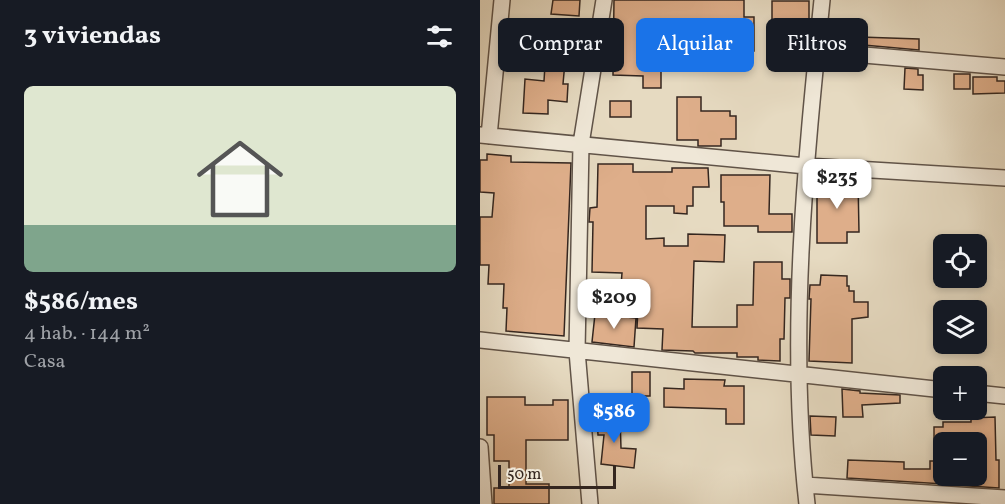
<!DOCTYPE html>
<html lang="es">
<meta charset="utf-8">
<style>
:root{--surface:#171b24;--page:#20242c;--text:#f1f3f6;--muted:#9ea1a6;--accent:#1a73e8}
body{margin:0;font-family:Vollkorn,serif;background:var(--page);color:var(--text);height:100vh;display:flex;flex-direction:column;font-size:22px;white-space:nowrap}
*{box-sizing:border-box;margin:0}
p{font-size:20px;color:var(--muted)}
.icon{flex:none;width:33px;height:33px;fill:none;stroke:currentColor;stroke-width:2;stroke-linecap:round;stroke-linejoin:round}
.map{position:relative;flex:1;overflow:hidden}
.details{display:flex;flex-direction:column;background:var(--surface);width:480px}
.details>*{flex:none}
.banner{position:absolute;left:18px;top:18px;width:417px;height:54px;display:flex;gap:12px}
.controls{position:absolute;left:453px;top:234px;display:grid;gap:12px}
.controls a{display:grid;place-items:center;width:54px;height:54px;border-radius:9px;background:var(--surface);box-shadow:0 3px 9px #0003;font-size:30px}
.scale{position:absolute;left:18px;bottom:15px;width:118px;box-sizing:border-box;padding-left:6px;border:3px solid #34261f;border-top:0;font-size:16px;line-height:21px;white-space:nowrap;color:#34261f;-webkit-text-stroke:4px #efe7d7;paint-order:stroke}
.price{position:absolute;translate:-50% -51px;padding:0 14px;border-radius:12px;background:#fff;color:#222;font-size:20px;line-height:39px;filter:drop-shadow(0 2px 3px #0008)}
.price::after{content:'';position:absolute;left:50%;top:36px;width:18px;height:14px;margin-left:-9px;background:inherit;clip-path:polygon(0 0,100% 0,50% 100%)}
.price.selected{background:var(--accent);color:#fff}
ul{padding:0;list-style:none}
li{display:grid;align-content:center;gap:12px;height:318px;padding:0 24px}
li span{display:grid;place-items:center;height:186px;border-radius:9px;color:#555}
li>.icon{margin-inline-start:auto}
span .icon{width:108px;height:108px;fill:#fffc;stroke-width:1}
li b{font-size:26px}
h2{display:flex;justify-content:space-between;align-items:center;height:72px;padding:0 24px;font-size:26px}
.chip{padding:0 21px;border-radius:9px;background:var(--surface);box-shadow:0 3px 9px #0003;font-size:21px;line-height:54px}
.chip.selected{background:var(--accent);color:#fff}
main{display:flex;flex:1;min-height:0}
.map>svg:first-child{display:block}
.building{fill:#deae8a;stroke:#34261f;stroke-width:1.5}
.lines{fill:none;stroke-linecap:round;stroke-linejoin:round}
.minor-casing{stroke:#605348;stroke-width:18}
.minor{stroke:#efe7d7;stroke-width:15}
</style>
<main>
<section class="details">
<h2>3 viviendas<svg class="icon" aria-label="filters" viewBox="0 0 24 24"><path d="M4 7h16M4 17h16"/><circle cx="9" cy="7" r="2"/><circle cx="15" cy="17" r="2"/></svg></h2>
<ul>
<li><span style="background:linear-gradient(#dfe7d0 75%,#7fa58c 0)"><svg class="icon" aria-label="home" viewBox="0 0 24 24"><path d="M3 11l9-7 9 7M6 9v11h12V9"/></svg></span><div><b>$586/mes</b><p>4 hab. · 144 m²</p><p>Casa</p></div></li>
</ul>
</section>
<div class="map">
<svg width="525" height="504" viewBox="0 0 525 504">
<rect width="100%" height="100%" fill="#e6dac1"/>
<filter id="stains"><feTurbulence type="fractalNoise" baseFrequency=".00333" numOctaves="4"/><feColorMatrix values="0 0 0 0 .2 0 0 0 0 .09 0 0 0 0 .02 0 0 0 .5 -.17"/></filter>
<radialGradient id="worn" r=".72"><stop offset=".6" stop-color="#630" stop-opacity="0"/><stop offset="1" stop-color="#630" stop-opacity=".3"/></radialGradient>
<path class="building" d="M 73,0 L 100,0 L 99,16 L 71,14 Z
M 134,0 L 264,0 L 264,17 L 274,17 L 274,51 L 253,51 L 253,41 L 249,41 L 249,29 L 221,28 L 221,23 L 198,23 L 198,39 L 181,39 L 181,88 L 163,88 L 163,76 L 133,75 Z
M 292,1 L 329,1 L 329,25 L 292,25 Z
M 350,36 L 439,39 L 439,50 L 350,42 Z
M 66,49 L 86,51 L 83,84 L 88,84 L 87,102 L 68,100 L 68,114 L 43,113 L 45,79 L 64,81 Z
M 425,68 L 438,69 L 438,75 L 443,75 L 443,90 L 424,89 Z
M 474,74 L 490,74 L 490,89 L 474,89 Z
M 493,77 L 517,77 L 517,81 L 525,81 L 525,93 L 493,94 Z
M 197,97 L 221,97 L 221,111 L 250,111 L 250,116 L 256,116 L 256,139 L 241,139 L 241,146 L 218,146 L 218,140 L 197,140 Z
M 130,101 L 151,101 L 151,117 L 130,117 Z
M 7,154 L 31,156 L 31,162 L 91,163 L 84,336 L 26,331 L 27,308 L 23,308 L 24,284 L 8,284 L 9,265 L 0,265 L 0,217 L 12,217 L 14,193 L 0,192 L 0,160 L 7,160 Z
M 118,164 L 153,164 L 153,172 L 192,172 L 192,168 L 228,168 L 229,187 L 213,187 L 213,206 L 207,206 L 207,214 L 194,213 L 194,206 L 166,206 L 166,239 L 184,238 L 184,246 L 208,246 L 208,234 L 245,235 L 244,262 L 214,261 L 212,327 L 257,327 L 257,305 L 273,305 L 274,262 L 302,262 L 302,279 L 310,279 L 310,298 L 305,298 L 304,339 L 300,339 L 300,361 L 278,360 L 278,357 L 257,357 L 257,353 L 215,353 L 213,351 L 182,350 L 183,329 L 157,328 L 159,288 L 141,286 L 142,273 L 112,272 L 113,222 L 109,222 L 110,208 L 117,207 Z
M 241,175 L 290,175 L 289,214 L 312,214 L 312,232 L 278,232 L 278,226 L 244,226 L 244,202 L 241,202 Z
M 337,178 L 378,179 L 379,232 L 367,232 L 367,243 L 337,243 Z
M 341,275 L 367,276 L 367,286 L 369,286 L 369,291 L 374,291 L 374,302 L 388,302 L 388,317 L 372,319 L 372,363 L 329,361 L 331,299 L 329,299 L 330,285 L 340,285 Z
M 115,314 L 156,318 L 154,347 L 112,342 Z
M 152,372 L 170,372 L 170,396 L 152,396 Z
M 204,379 L 245,380 L 244,386 L 264,386 L 264,424 L 246,424 L 246,409 L 184,407 L 184,388 L 204,389 Z
M 362,389 L 380,391 L 380,393 L 420,395 L 420,403 L 382,405 L 383,417 L 363,417 Z
M 7,397 L 45,397 L 45,405 L 73,405 L 73,400 L 88,400 L 88,440 L 46,440 L 46,484 L 69,484 L 69,504 L 14,504 L 14,488 L 29,488 L 29,461 L 14,461 L 14,435 L 7,435 Z
M 330,416 L 356,417 L 355,436 L 331,435 Z
M 117,417 L 140,417 L 141,448 L 156,449 L 154,468 L 121,464 L 124,435 L 118,435 Z
M 515,417 L 516,460 L 519,460 L 519,488 L 474,485 L 474,476 L 496,476 L 496,442 L 454,442 L 454,427 L 463,427 L 463,422 L 491,422 L 491,418 Z
M 368,460 L 424,462 L 424,469 L 450,469 L 450,461 L 464,461 L 464,484 L 367,478 Z"/>
<g class="lines">
<g class="minor-casing">
<path id="minor" d="M 337,51 L 525,67
M 0,135 L 326,166 L 525,178
M 9,136 L 22,0
M 0,340 L 464,390
M 496,393 L 525,396
M 0,447 L 4,504
M 325,485 L 525,498
M 110,504 L 97,351 L 101,144 L 124,0
M 327,504 C 308,337 325,167 342,0"/>
</g>
<use href="#minor" class="minor"/>
</g>
<rect width="100%" height="100%" filter="url(#stains)"/>
<rect width="100%" height="100%" fill="url(#worn)"/>
</svg>
<div class="controls">
<a><svg class="icon" aria-label="locate" viewBox="0 0 24 24"><circle cx="12" cy="12" r="6"/><path d="M12 2v4M12 18v4M2 12h4M18 12h4"/></svg></a>
<a><svg class="icon" aria-label="layers" viewBox="0 0 24 24"><path d="M12 4l9 5-9 5-9-5zM3 14l9 5 9-5"/></svg></a>
<a>+</a>
<a>−</a>
</div>
<div class="scale">50 m</div>
<b class="price" style="left:357px;top:210px">$235</b>
<b class="price" style="left:134px;top:330px">$209</b>
<b class="price selected" style="left:134px;top:444px">$586</b>
<div class="banner">
<a class="chip">Comprar</a>
<a class="chip selected">Alquilar</a>
<a class="chip">Filtros</a>
</div>
</div>
</main>
